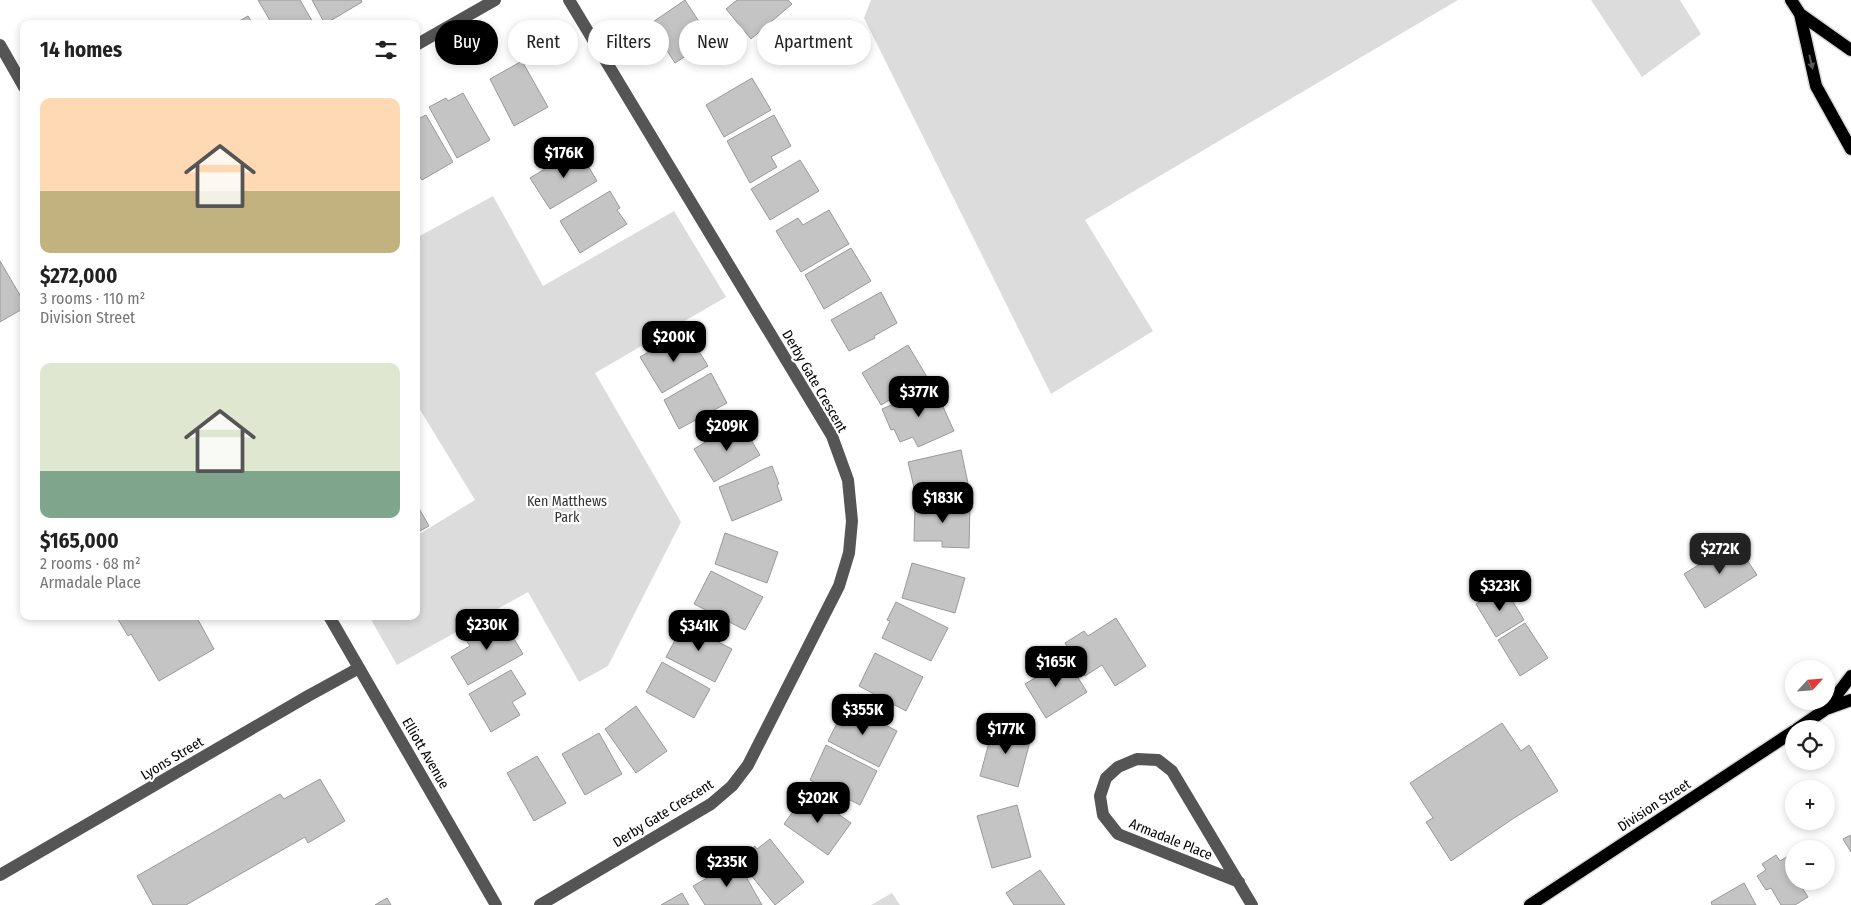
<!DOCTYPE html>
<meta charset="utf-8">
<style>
:root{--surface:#fff;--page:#f6f6f6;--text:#222;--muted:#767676;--accent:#000}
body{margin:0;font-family:"Fira Sans Condensed",sans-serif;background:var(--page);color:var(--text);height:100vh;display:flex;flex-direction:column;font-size:19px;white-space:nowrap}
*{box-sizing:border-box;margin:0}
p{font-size:16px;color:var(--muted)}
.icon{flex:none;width:28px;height:28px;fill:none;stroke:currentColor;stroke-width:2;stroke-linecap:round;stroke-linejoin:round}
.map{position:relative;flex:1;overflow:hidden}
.drawer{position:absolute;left:20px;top:20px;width:400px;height:600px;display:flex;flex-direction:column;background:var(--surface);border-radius:10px;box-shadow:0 2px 8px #0003}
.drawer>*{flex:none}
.top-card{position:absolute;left:435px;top:20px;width:475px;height:45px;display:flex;gap:10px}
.needle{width:32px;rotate:64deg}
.tools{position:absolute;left:1785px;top:660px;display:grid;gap:10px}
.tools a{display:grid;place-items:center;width:50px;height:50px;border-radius:50%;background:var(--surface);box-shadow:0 2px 8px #0003;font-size:25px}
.price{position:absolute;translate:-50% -42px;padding:0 11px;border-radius:10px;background:var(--accent);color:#fff;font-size:16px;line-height:32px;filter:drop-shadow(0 1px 2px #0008)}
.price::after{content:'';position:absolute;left:50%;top:30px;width:15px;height:11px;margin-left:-8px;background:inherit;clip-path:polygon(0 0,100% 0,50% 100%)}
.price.current{background:#222;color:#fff}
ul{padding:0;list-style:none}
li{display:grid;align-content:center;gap:10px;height:265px;padding:0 20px}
li span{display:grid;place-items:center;height:155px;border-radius:10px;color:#555}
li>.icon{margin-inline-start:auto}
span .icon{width:90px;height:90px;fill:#fffc;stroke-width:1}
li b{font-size:21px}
h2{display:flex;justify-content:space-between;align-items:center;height:60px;padding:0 20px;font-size:21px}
.chip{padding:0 18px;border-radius:22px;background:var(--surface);box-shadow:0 2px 8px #0003;font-size:18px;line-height:45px}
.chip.current{background:var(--accent);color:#fff}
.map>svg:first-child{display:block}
.green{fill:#dcdcdc}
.building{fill:#c4c4c4;stroke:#999}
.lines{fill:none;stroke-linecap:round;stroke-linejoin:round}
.major-casing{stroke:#dbdbdb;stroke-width:15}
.minor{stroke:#555;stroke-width:12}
.major{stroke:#000;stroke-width:12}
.oneway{fill:#595959}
.labels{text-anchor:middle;stroke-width:4.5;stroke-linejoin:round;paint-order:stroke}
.street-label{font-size:14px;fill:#000;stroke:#fff}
.park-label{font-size:14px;fill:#333;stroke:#fff}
</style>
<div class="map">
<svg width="1851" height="905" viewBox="0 0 1851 905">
<rect width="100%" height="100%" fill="#fff"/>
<path class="green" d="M 871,0 L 1458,0 L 1085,220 L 1153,331 L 1051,394 L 864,18 Z
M 1591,0 L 1680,0 L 1701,34 L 1642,77 Z
M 493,196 L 543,286 L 674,211 L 726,297 L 595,373 L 681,522 L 608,666 L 579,682 L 528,592 L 397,665 L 369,616 L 416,616 L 416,536 L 475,500 L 416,403 L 416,238 Z
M 892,893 L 900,905 L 871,905 Z"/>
<path class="building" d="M 258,0 L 300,0 L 314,24 L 272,24 Z
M 312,0 L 361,0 L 362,2 L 325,24 Z
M 685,0 L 711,40 L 675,63 L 650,24 Z
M 737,0 L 788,0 L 792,4 L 751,39 L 726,9 Z
M 248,16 L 253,24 L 234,24 Z
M 522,61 L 548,107 L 514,126 L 490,79 Z
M 752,78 L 771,110 L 724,137 L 706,105 Z
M 463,93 L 490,140 L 457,158 L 429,107 L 446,98 L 448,101 Z
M 426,115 L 453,162 L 422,180 L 416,172 L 416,120 Z
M 774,115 L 791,146 L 771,157 L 777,167 L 750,183 L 727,141 Z
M 578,149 L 597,181 L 550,209 L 530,178 Z
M 800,160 L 819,191 L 770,220 L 751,189 Z
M 610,191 L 620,208 L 617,210 L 627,224 L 580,253 L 560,221 Z
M 829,210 L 849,244 L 801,272 L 776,231 L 798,218 L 803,225 Z
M 851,248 L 871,281 L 824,309 L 805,275 Z
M 0,261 L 24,302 L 24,308 L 0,322 Z
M 881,292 L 897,323 L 874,336 L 875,338 L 849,351 L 831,320 Z
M 689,335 L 708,366 L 662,393 L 640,357 L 664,343 L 667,348 Z
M 908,345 L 927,377 L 881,405 L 862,373 Z
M 711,373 L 727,403 L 679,429 L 664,400 Z
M 934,387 L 954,431 L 918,447 L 913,437 L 900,442 L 894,429 L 891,430 L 882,409 Z
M 740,421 L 760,455 L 714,482 L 694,449 Z
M 961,450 L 969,488 L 917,500 L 908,462 Z
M 772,466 L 779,484 L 777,485 L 782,500 L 732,521 L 719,487 Z
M 416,503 L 429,526 L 416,533 Z
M 915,504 L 970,505 L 969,548 L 942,547 L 942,541 L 914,541 Z
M 725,533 L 778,552 L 767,583 L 715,564 Z
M 1735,542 L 1757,575 L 1705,608 L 1684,574 Z
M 912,563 L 965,578 L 955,613 L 902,598 Z
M 711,571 L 763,597 L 745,630 L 694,604 Z
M 1504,587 L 1524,620 L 1496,637 L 1476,604 Z
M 896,602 L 948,628 L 931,661 L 882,638 L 890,621 L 887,620 Z
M 500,615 L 523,654 L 468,685 L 451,657 L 470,646 L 464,637 Z
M 116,616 L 196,616 L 214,649 L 159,681 L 131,634 L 128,636 Z
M 1116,618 L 1146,666 L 1115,686 L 1102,665 L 1085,676 L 1065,643 L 1084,631 L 1088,636 Z
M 686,620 L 710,633 L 708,637 L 732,649 L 715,682 L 666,657 Z
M 1525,623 L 1548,658 L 1520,676 L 1498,640 Z
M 875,653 L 923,677 L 906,711 L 859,686 Z
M 1066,659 L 1087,692 L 1046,718 L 1025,684 Z
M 662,662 L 710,689 L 694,718 L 646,692 Z
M 511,670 L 526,694 L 512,702 L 520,715 L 491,732 L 469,694 Z
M 846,705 L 897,731 L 879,767 L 828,741 Z
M 636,706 L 667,751 L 636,773 L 605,729 Z
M 1502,723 L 1521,751 L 1529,745 L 1558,791 L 1514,818 L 1451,861 L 1426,822 L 1433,818 L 1410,783 Z
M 994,724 L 1032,734 L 1018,787 L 980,776 Z
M 599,733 L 622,774 L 585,795 L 562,754 Z
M 826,745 L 877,771 L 860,805 L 810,780 Z
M 537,756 L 566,803 L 534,821 L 507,773 Z
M 320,779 L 345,821 L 308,843 L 305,837 L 186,905 L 153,905 L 137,876 L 280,794 L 284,799 Z
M 807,792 L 851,823 L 828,855 L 784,824 Z
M 1017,805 L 1031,857 L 992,868 L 977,816 Z
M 1851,835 L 1851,852 L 1843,839 Z
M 770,839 L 804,882 L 775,905 L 738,859 L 755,846 L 757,849 Z
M 1776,855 L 1780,861 L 1790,855 L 1794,861 L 1794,881 L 1798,881 L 1808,897 L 1795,905 L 1781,905 L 1771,888 L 1766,890 L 1757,876 L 1766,870 L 1762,864 Z
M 737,861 L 762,905 L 705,905 L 693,886 Z
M 1040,870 L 1065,905 L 1014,905 L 1006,893 Z
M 1744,883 L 1756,905 L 1712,905 L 1711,902 Z
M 682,893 L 689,905 L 661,905 Z
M 387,898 L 391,905 L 375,905 Z"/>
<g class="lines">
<g class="major-casing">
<path id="major" d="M 1791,0 L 1800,14 L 1816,86 L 1851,149
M 1800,14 L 1851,50
M 1826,709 L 1851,676
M 1797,729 L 1826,709 L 1851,700
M 1530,905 L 1794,731"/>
</g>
<path class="minor" d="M 0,45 L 24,87
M 416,45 L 495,0
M 329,616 L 496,905
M 0,875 L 308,696 L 359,668
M 1239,882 L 1118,834 L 1103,815 L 1100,796 L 1106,778 L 1118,767 L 1137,759 L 1158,760 L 1172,771 L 1252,905
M 540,905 L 711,804 L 732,786 L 748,765 L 839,586 L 849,553 L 852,521 L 848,480 L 832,436 L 569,0"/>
<use href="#major" class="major"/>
</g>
<defs><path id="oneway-solid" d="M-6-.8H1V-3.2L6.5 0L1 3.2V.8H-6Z" transform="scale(1.25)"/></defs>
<use class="oneway" href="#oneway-solid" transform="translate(1811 62) rotate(77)"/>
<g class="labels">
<g class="street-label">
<text transform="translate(815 381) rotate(60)" y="5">Derby Gate Crescent</text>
<text transform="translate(426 753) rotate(60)" y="5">Elliott Avenue</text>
<text transform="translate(172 758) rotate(-31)" y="5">Lyons Street</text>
<text transform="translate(1654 805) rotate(-33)" y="5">Division Street</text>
<text transform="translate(663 813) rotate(-32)" y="5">Derby Gate Crescent</text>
<text transform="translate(1171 839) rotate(22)" y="5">Armadale Place</text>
</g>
<g class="park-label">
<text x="567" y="506">Ken Matthews<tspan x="567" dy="16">Park</tspan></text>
</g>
</g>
</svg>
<div class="tools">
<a><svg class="needle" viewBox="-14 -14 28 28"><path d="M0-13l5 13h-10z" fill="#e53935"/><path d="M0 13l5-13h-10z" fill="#767676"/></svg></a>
<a><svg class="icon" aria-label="locate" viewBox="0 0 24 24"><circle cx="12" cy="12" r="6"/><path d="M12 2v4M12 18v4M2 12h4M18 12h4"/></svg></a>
<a>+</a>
<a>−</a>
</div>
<b class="price" style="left:564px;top:179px">$176K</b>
<b class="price" style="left:674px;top:363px">$200K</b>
<b class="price" style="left:919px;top:418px">$377K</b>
<b class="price" style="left:727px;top:452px">$209K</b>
<b class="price" style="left:943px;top:524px">$183K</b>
<b class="price current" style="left:1720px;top:575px">$272K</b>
<b class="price" style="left:1500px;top:612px">$323K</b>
<b class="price" style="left:487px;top:651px">$230K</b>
<b class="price" style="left:699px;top:652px">$341K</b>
<b class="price" style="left:1056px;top:688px">$165K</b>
<b class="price" style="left:863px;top:736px">$355K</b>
<b class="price" style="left:1006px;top:755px">$177K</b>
<b class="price" style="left:818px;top:824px">$202K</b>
<b class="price" style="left:727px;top:888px">$235K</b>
<div class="top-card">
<a class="chip current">Buy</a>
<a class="chip">Rent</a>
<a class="chip">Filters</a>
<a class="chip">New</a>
<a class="chip">Apartment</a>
</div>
<section class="drawer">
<h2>14 homes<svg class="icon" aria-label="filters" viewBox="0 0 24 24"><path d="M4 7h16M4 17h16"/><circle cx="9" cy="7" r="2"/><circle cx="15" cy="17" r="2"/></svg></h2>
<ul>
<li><span style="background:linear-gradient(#ffd9b3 60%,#c2b280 0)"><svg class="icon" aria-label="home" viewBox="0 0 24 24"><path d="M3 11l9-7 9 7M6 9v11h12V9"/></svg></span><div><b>$272,000</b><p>3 rooms · 110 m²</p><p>Division Street</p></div></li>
<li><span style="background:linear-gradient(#dfe7d0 70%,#7fa58c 0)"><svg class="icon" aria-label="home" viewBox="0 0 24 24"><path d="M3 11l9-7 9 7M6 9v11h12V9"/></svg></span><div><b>$165,000</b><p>2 rooms · 68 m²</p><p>Armadale Place</p></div></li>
</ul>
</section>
</div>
